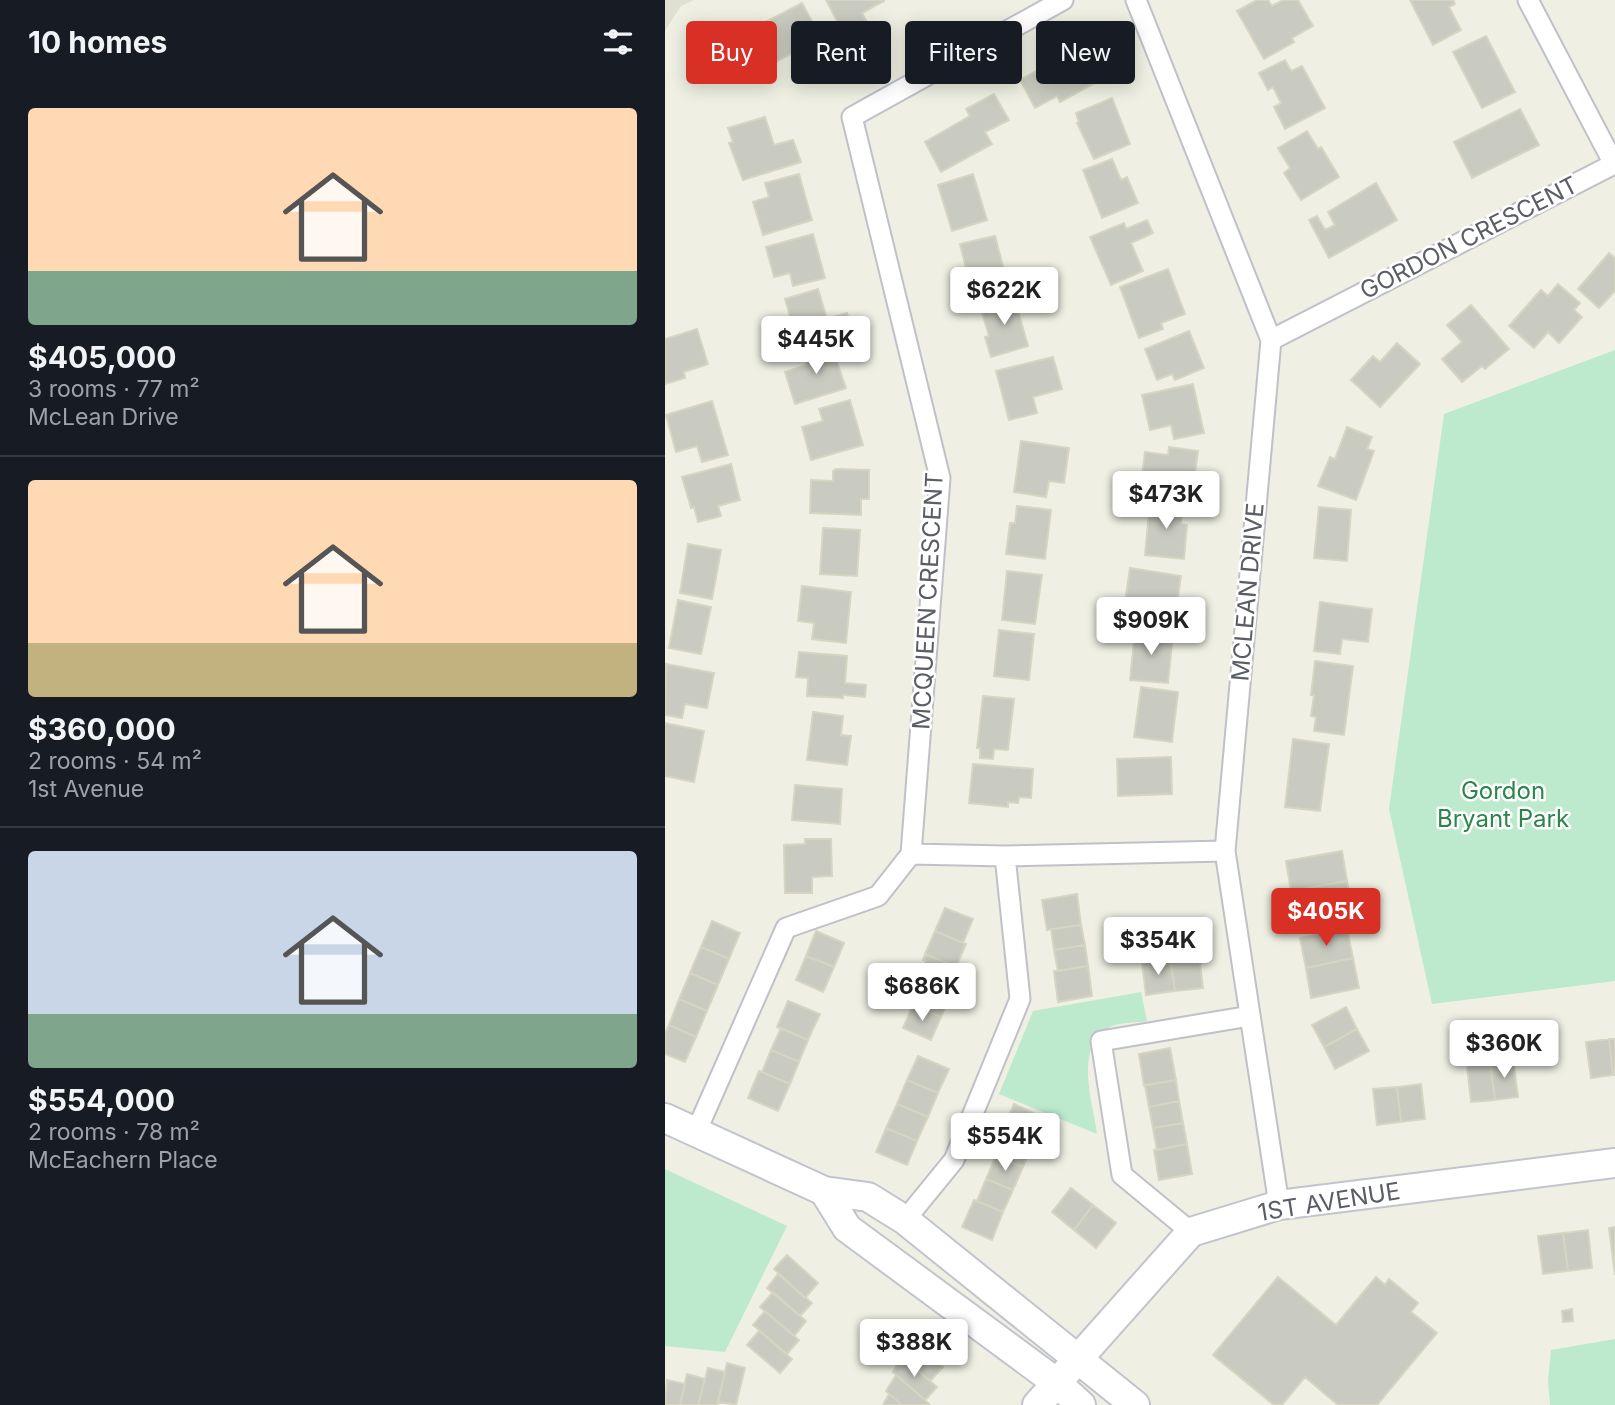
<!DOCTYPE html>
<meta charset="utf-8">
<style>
:root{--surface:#171b24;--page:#20242c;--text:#f1f3f6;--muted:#9ea1a6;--line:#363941;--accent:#d93025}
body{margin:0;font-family:Inter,sans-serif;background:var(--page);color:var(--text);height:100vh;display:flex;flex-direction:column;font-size:26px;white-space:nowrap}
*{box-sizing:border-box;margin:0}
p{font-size:23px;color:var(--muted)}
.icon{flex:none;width:38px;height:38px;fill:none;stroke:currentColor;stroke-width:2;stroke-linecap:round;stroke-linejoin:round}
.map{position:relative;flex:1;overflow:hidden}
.panel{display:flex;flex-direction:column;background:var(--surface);width:665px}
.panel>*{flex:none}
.banner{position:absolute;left:21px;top:21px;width:665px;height:63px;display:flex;gap:14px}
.price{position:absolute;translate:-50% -60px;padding:0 16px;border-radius:7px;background:#fff;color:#222;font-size:23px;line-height:46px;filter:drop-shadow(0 2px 4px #0008)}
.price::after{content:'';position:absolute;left:50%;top:42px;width:21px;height:16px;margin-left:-10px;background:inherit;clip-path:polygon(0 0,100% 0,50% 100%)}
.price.current{background:var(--accent);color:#fff}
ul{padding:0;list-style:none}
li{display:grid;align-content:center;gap:14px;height:371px;padding:0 28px}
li+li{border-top:2px solid var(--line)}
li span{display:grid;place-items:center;height:217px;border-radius:7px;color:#555}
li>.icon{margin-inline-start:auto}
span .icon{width:126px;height:126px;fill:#fffc;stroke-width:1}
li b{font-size:30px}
h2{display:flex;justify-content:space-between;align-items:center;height:84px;padding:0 28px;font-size:30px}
.pill{padding:0 24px;border-radius:7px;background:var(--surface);box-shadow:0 4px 18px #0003;font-size:24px;line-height:63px}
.pill.current{background:var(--accent);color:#fff}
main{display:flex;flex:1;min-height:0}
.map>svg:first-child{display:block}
.education{fill:#dfe0d2}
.green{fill:#bdeacc}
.building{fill:#cacbc0;stroke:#d5d5c1;stroke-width:2}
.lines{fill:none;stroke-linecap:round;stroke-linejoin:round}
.street-casing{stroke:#c0c0c8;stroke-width:23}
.secondary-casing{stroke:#c2c4cd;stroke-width:32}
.street{stroke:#fff;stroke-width:19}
.secondary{stroke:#fff;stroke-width:28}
.labels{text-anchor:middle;stroke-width:5;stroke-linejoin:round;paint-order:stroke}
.street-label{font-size:24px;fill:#5b5d66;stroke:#fff}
.park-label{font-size:24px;fill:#2b854c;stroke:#fff}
</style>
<main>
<section class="panel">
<h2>10 homes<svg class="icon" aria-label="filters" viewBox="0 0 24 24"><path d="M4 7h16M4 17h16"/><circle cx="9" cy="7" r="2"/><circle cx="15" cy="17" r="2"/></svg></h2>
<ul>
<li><span style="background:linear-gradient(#ffd9b3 75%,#7fa58c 0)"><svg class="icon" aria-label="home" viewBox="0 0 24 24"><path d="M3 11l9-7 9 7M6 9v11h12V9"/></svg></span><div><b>$405,000</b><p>3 rooms · 77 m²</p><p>McLean Drive</p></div></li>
<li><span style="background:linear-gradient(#ffd9b3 75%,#c2b280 0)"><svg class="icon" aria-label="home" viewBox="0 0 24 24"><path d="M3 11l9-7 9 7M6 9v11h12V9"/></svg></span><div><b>$360,000</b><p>2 rooms · 54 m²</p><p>1st Avenue</p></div></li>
<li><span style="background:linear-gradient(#c9d6e8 75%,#7fa58c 0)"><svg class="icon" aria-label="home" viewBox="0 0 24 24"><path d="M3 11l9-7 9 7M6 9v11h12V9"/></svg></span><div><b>$554,000</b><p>2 rooms · 78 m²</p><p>McEachern Place</p></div></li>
</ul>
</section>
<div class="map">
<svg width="950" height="1405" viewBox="0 0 950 1405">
<rect width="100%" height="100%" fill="#eff0e3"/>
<path class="education" d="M 0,0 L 29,0 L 16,6 L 0,31 Z"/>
<path class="green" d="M 950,350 L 950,981 L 767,1004 L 724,809 L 779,414 Z
M 476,992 L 482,1021 C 471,1023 455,1022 445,1027 C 408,1046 428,1103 432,1134 L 334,1094 L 368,1011 Z
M 0,1169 L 122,1226 L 60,1352 L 0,1346 Z
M 950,1339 L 950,1405 L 885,1405 L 883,1381 L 886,1350 Z"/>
<path class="building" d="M 161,0 L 219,0 L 219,1 L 197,13 L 203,24 L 180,36 Z
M 592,0 L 603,0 L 607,6 L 618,0 L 633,0 L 648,26 L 627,38 L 629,42 L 599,59 L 572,11 Z
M 745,0 L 788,0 L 790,4 L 784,7 L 796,30 L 768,45 Z
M 137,3 L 156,38 L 86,75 L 67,39 Z
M 821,36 L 850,92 L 817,108 L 788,52 Z
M 423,43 L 442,76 L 395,102 L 392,96 L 370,108 L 355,80 Z
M 620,60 L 626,71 L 637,66 L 660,108 L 620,129 L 609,107 L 616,103 L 608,87 L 603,90 L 594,73 Z
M 329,94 L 344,120 L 320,132 L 327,144 L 276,172 L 260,142 L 305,116 L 301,109 Z
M 447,98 L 465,144 L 429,159 L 412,123 L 414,122 L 411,113 Z
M 855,109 L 874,145 L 807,178 L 789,142 Z
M 100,117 L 109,145 L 128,140 L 136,162 L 78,180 L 64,143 L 68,142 L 63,128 Z
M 642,131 L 653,149 L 656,147 L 674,177 L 636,200 L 619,173 L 625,168 L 613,148 Z
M 447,159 L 456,180 L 462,177 L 473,203 L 437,218 L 418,170 Z
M 134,174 L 147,220 L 98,235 L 88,202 L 104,197 L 100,183 Z
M 308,174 L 322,220 L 287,231 L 273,185 Z
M 711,183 L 732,220 L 664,258 L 644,220 L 652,216 L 660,230 L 670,225 L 663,212 Z
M 482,220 L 488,233 L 466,243 L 478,271 L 446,285 L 425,237 L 459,223 L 461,229 Z
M 148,234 L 160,278 L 128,286 L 125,273 L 109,277 L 101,247 Z
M 330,236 L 342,281 L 306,289 L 295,244 Z
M 944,253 L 950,258 L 950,291 L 934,308 L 913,289 Z
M 503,269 L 520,314 L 496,323 L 498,329 L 474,338 L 455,287 Z
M 893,284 L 915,303 L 909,310 L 917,317 L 894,343 L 883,332 L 869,348 L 844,326 L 876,290 L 883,296 Z
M 153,289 L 162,319 L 182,313 L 186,328 L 133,344 L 120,299 Z
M 349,296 L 363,346 L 326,357 L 320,337 L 324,336 L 315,306 Z
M 806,305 L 844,349 L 820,369 L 817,366 L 797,382 L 777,359 L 797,342 L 782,325 Z
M 32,329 L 43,364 L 19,372 L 20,378 L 0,384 L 0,339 Z
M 524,331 L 539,368 L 510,380 L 507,374 L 492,380 L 480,349 Z
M 732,343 L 755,364 L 715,407 L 686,380 L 708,356 L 715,362 Z
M 166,345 L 181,388 L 130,404 L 120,372 L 142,365 L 138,354 Z
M 388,357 L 397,389 L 368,397 L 372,413 L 344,420 L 331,371 Z
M 528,384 L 539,433 L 509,439 L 506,425 L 485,430 L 477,395 Z
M 185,400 L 198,445 L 146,460 L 137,427 L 158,421 L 154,409 Z
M 47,401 L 63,455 L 37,462 L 32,446 L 11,452 L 1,415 Z
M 682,427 L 707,437 L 702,449 L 709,451 L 691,500 L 653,486 L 665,457 L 670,459 Z
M 356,441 L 404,448 L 399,483 L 384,481 L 381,497 L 349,492 Z
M 504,447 L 533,451 L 526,500 L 475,493 L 480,452 L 503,455 Z
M 66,464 L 75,500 L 53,506 L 56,516 L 33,522 L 29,507 L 26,508 L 17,477 Z
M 171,469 L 204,470 L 204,499 L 196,499 L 196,515 L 145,513 L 146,480 L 168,481 L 168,471 Z
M 485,501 L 518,504 L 516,524 L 522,525 L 519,559 L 480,555 Z
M 352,506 L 386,510 L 380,559 L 341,554 L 345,523 L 350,523 Z
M 654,507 L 686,510 L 682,561 L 649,558 Z
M 158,528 L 195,530 L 192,576 L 155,574 Z
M 23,544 L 56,550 L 47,599 L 15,593 Z
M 465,568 L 516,576 L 509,623 L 449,614 L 451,601 L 460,603 Z
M 342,571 L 377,575 L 370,624 L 337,620 Z
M 137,586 L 186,592 L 181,643 L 147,639 L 149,623 L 133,621 Z
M 13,600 L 46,607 L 36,654 L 4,648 Z
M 655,602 L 707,609 L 703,642 L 677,639 L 675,654 L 649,651 Z
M 334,630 L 369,634 L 364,680 L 329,676 Z
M 470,631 L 506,634 L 504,644 L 507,644 L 503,683 L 465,680 Z
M 134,652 L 182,656 L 180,683 L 201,685 L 200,697 L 178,695 L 178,698 L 142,696 L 143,678 L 131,677 Z
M 650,661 L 688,666 L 679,735 L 649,731 L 651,717 L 646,716 L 649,695 L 646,695 Z
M 1,664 L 49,673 L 42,708 L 20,704 L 17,718 L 0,715 Z
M 476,687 L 513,692 L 507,742 L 469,737 Z
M 318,696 L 349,699 L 343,750 L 329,749 L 328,759 L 315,758 L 315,748 L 312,748 Z
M 148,712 L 178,716 L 176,735 L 186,736 L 182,765 L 142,760 Z
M 0,723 L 39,731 L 29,782 L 0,776 Z
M 628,739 L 664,744 L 655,811 L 620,807 Z
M 506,757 L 507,794 L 453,796 L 452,759 Z
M 308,764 L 368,769 L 366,798 L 354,797 L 353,803 L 343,802 L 343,807 L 304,803 Z
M 130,785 L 177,789 L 175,824 L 127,820 Z
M 140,839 L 166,839 L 167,876 L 147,877 L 147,893 L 120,893 L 119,845 L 140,844 Z
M 677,851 L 682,881 L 626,891 L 621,861 Z
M 682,881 L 687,910 L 632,920 L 626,891 Z
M 412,894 L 416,925 L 382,930 L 377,900 Z
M 280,908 L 308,919 L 298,943 L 270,931 Z
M 47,921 L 75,933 L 64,959 L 36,947 Z
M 416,925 L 420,945 L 389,950 L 386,929 Z
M 682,929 L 688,958 L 641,968 L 635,938 Z
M 151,931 L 179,943 L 169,967 L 141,956 Z
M 270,931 L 301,944 L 291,967 L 260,954 Z
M 523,943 L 525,957 L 534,955 L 538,988 L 510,991 L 504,946 Z
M 420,945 L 423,966 L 393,971 L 389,950 Z
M 36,947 L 64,959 L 53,985 L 25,973 Z
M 260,954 L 296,969 L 286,993 L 253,979 L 261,961 L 258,960 Z
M 141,956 L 169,967 L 158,992 L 131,980 Z
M 688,958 L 694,988 L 646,998 L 641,968 Z
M 505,959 L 510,991 L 481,995 L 477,963 Z
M 423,966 L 427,996 L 393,1002 L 389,971 Z
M 25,973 L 53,985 L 42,1011 L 14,999 Z
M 253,979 L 286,993 L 276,1017 L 248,1005 L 256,985 L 251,984 Z
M 14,999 L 42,1011 L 31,1037 L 4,1025 Z
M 123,1001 L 155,1014 L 143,1040 L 112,1027 Z
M 248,1005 L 276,1017 L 266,1040 L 238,1028 Z
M 681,1007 L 692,1029 L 659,1047 L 647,1025 Z
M 4,1025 L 31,1037 L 20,1062 L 0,1054 L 0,1034 Z
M 116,1028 L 143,1040 L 134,1062 L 106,1050 Z
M 692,1029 L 704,1051 L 670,1069 L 659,1047 Z
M 944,1039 L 948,1075 L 926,1078 L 921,1042 Z
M 944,1039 L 950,1039 L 950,1075 L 948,1075 Z
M 505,1048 L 511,1080 L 479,1086 L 474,1054 Z
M 106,1050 L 134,1062 L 125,1084 L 97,1072 Z
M 253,1056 L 284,1069 L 273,1093 L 242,1080 Z
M 848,1060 L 853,1097 L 830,1100 L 825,1063 Z
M 825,1063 L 830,1100 L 806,1102 L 802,1066 Z
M 94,1071 L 125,1084 L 113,1111 L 83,1098 Z
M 242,1080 L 273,1093 L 263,1117 L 232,1104 Z
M 511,1080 L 514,1101 L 484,1107 L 480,1085 Z
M 756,1084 L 760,1119 L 736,1122 L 732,1087 Z
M 732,1087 L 736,1122 L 712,1125 L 708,1089 Z
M 514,1101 L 518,1123 L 488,1128 L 484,1107 Z
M 232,1104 L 263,1117 L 252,1141 L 221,1128 Z
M 349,1104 L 379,1118 L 367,1145 L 337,1132 Z
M 518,1123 L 522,1144 L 492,1150 L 488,1128 Z
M 221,1128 L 252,1141 L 242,1165 L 211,1152 Z
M 341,1134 L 367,1145 L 358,1167 L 331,1156 Z
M 522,1144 L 527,1174 L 494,1180 L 489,1150 Z
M 331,1156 L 358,1167 L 348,1190 L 321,1179 Z
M 321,1179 L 348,1190 L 338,1212 L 312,1201 Z
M 406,1188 L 428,1205 L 409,1230 L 387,1212 Z
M 309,1200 L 338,1212 L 327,1240 L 297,1227 Z
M 428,1205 L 451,1223 L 431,1248 L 409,1230 Z
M 950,1227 L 950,1275 L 944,1228 Z
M 923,1230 L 927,1268 L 903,1271 L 898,1233 Z
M 898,1233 L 903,1271 L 878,1274 L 873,1236 Z
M 122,1255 L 153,1283 L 140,1298 L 109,1269 Z
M 113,1274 L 147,1303 L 135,1316 L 102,1288 Z
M 613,1277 L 671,1325 L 711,1277 L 720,1285 L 724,1279 L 753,1303 L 746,1312 L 772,1333 L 712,1405 L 673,1405 L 640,1377 L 617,1405 L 609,1405 L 548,1355 Z
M 108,1292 L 141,1321 L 129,1336 L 95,1307 Z
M 907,1309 L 908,1321 L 898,1322 L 897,1311 Z
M 100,1311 L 134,1340 L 122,1354 L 88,1325 Z
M 94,1331 L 127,1359 L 115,1373 L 82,1345 Z
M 244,1338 L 278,1367 L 265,1381 L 234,1354 L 242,1345 L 240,1343 Z
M 237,1356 L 272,1387 L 260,1400 L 228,1372 Z
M 62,1363 L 80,1368 L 71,1405 L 53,1402 Z
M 43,1368 L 60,1372 L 52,1405 L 33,1405 Z
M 22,1374 L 40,1379 L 33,1405 L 15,1405 Z
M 231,1375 L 260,1400 L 265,1405 L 237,1405 L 221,1391 Z
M 2,1380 L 20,1384 L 15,1405 L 0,1405 Z
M 224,1394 L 237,1405 L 218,1405 Z"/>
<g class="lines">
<g class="street-casing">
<path id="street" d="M 471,0 L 606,340 L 560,851 L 614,1205
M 606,340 L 949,164 L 863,0
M 246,854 L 275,478 L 187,117 L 398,0
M 246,854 L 340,856 L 560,851
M 31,1132 L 121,928 L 213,896 L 246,854
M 240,1220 L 289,1160 L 355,999 L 340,856
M 526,1232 L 457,1175 L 436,1041 L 585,1016"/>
</g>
<g class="secondary-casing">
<path id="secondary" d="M 0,1118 L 159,1191 L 203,1197 L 240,1220 L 470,1405
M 159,1191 L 182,1228 L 392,1383 L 416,1405
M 372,1405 L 526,1232 L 614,1205 L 950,1163"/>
</g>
<use href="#street" class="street"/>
<use href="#secondary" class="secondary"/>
</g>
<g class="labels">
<g class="street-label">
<text transform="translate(804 238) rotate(-27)" y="8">GORDON CRESCENT</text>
<text transform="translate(583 592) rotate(-85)" y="8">MCLEAN DRIVE</text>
<text transform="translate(263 601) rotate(-87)" y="8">MCQUEEN CRESCENT</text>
<text transform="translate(664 1202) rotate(-9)" y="8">1ST AVENUE</text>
</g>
<g class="park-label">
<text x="838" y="799">Gordon<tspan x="838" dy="28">Bryant Park</tspan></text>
</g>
</g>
</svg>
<b class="price" style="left:339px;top:327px">$622K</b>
<b class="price" style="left:151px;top:376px">$445K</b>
<b class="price" style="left:501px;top:531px">$473K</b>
<b class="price" style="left:486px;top:657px">$909K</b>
<b class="price current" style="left:661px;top:948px">$405K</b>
<b class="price" style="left:493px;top:977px">$354K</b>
<b class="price" style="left:257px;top:1023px">$686K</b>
<b class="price" style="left:839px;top:1080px">$360K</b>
<b class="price" style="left:340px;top:1173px">$554K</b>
<b class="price" style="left:249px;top:1379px">$388K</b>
<div class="banner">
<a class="pill current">Buy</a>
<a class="pill">Rent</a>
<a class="pill">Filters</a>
<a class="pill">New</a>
</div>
</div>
</main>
